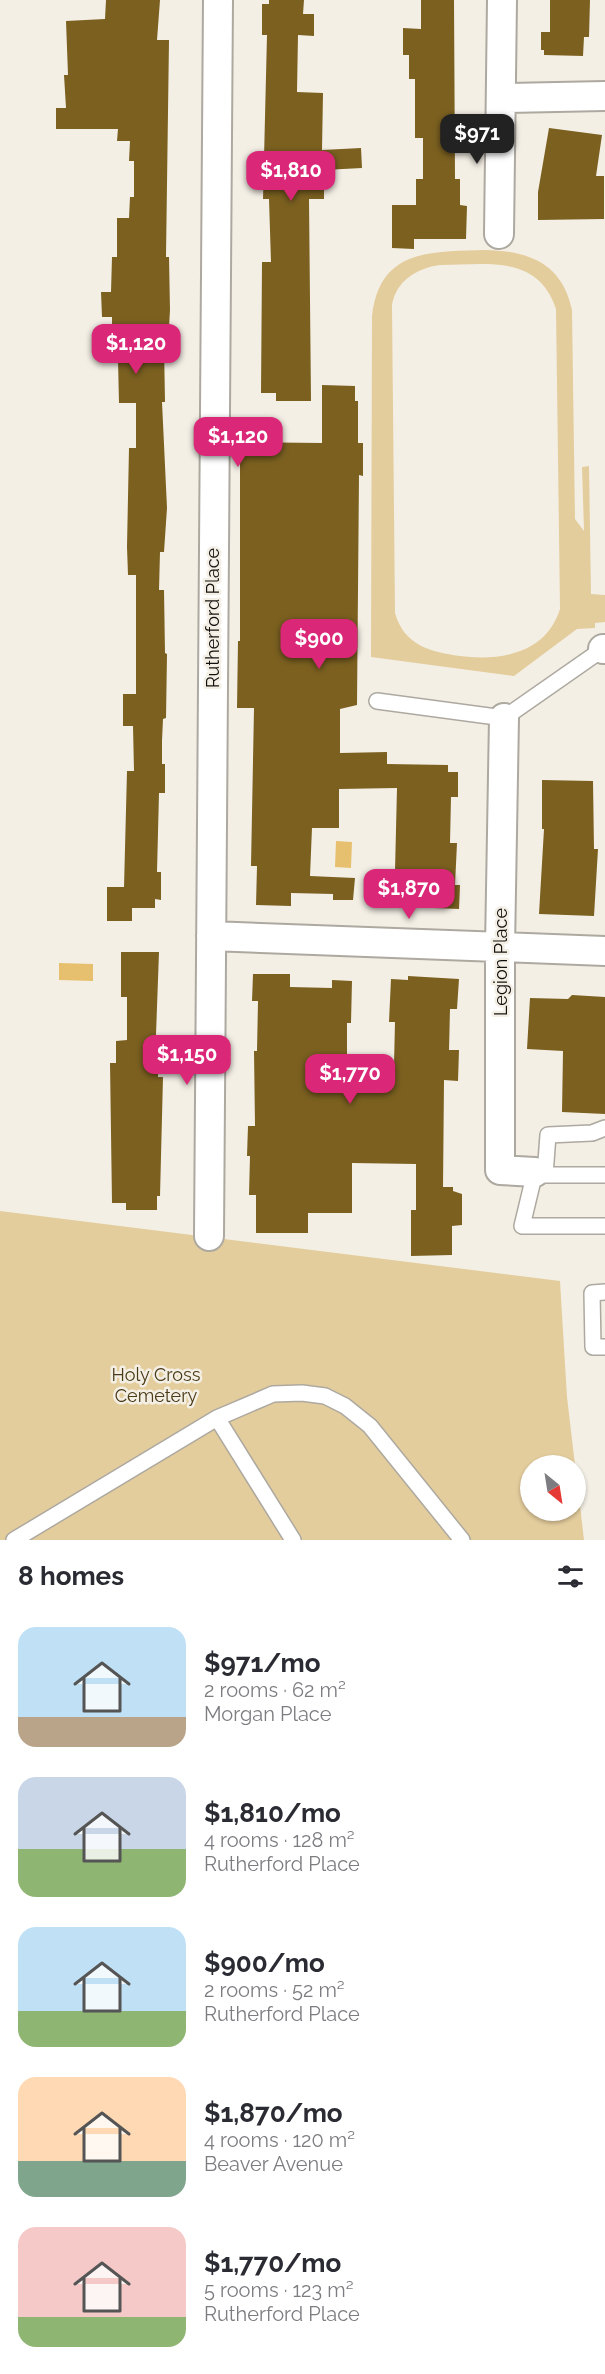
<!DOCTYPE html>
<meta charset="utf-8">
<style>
:root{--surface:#fff;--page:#f7f7f7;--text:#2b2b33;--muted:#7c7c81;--accent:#db2777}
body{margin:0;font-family:Raleway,sans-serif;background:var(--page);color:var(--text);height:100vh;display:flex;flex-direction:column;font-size:22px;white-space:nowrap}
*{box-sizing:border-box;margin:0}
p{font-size:20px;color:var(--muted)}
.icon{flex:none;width:33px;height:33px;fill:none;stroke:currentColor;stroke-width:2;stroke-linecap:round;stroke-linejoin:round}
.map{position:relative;height:1540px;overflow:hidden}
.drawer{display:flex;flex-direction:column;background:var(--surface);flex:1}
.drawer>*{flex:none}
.needle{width:39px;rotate:150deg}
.controls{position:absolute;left:520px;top:1455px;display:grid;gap:12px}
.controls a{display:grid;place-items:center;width:66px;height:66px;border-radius:50%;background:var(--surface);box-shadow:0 2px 4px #0004;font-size:30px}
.price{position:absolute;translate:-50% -51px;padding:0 14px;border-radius:12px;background:var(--accent);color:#fff;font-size:20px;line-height:39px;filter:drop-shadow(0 2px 3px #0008)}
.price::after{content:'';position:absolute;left:50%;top:36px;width:18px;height:14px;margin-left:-9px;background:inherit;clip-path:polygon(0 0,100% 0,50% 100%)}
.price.current{background:#222;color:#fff}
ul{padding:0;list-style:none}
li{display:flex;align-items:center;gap:18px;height:150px;padding:0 18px}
li span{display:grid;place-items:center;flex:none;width:168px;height:120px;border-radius:18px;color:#555}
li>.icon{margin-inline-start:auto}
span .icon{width:72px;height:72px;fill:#fffc;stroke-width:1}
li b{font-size:26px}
h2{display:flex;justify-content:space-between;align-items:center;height:72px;padding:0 18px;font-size:26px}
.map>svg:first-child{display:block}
.green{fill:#e4cd9d;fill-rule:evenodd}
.water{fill:#e6c06e}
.building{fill:#7b6020}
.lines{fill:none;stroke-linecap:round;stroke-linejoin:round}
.service-casing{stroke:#ada9a0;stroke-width:18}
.minor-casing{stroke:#ada9a0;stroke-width:32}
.service{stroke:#fff;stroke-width:15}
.minor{stroke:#fff;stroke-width:28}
.labels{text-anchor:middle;stroke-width:5;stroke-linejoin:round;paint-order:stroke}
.street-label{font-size:18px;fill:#100f0c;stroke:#f4efe5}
.park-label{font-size:18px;fill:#4a3a17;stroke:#f4efe5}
</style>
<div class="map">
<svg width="605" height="1540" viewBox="0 0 605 1540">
<rect width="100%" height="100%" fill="#f4efe5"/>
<path class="green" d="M 485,250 C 529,251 562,263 572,310 L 575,519 L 584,531 L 582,467 L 589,466 L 591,594 L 605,595 L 605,622 L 595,623 L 595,628 L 577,629 L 514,676 L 371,657 L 372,316 C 380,248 431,252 485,250 ZM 440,265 C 487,265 538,254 556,309 L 560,609 C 546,654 500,661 460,656 C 430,652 404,645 395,613 L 392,305 C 396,281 417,268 440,265 Z
M 0,1211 L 560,1281 L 567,1397 L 575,1465 L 531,1466 L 531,1510 L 576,1510 L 576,1471 L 584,1540 L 0,1540 Z"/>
<path class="water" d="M 336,841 L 352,842 L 351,868 L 335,867 Z
M 59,963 L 93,964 L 93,981 L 59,980 Z"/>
<path class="building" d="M 106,0 L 160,0 L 157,40 L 169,40 L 166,257 L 169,257 L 170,310 L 168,345 L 164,345 L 165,402 L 162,402 L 167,508 L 164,552 L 160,552 L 159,590 L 164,590 L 165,653 L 167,654 L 166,718 L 163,719 L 162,741 L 162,764 L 165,764 L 165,793 L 159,793 L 157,872 L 161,872 L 161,900 L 155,899 L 155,908 L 132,908 L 132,921 L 107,921 L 107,887 L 124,887 L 127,771 L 134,771 L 133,726 L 123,726 L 123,694 L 136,694 L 136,575 L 128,575 L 127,547 L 129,448 L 136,448 L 136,403 L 119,403 L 118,360 L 112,360 L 112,317 L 102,317 L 101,292 L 111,292 L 112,257 L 117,257 L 117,218 L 129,218 L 130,197 L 134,197 L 134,161 L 129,161 L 130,141 L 117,141 L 118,129 L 56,129 L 56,108 L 66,108 L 64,75 L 68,75 L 66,21 L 105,19 Z
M 269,0 L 304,0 L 303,14 L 314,14 L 314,36 L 298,35 L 297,92 L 323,93 L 322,150 L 361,148 L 362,168 L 324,170 L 324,199 L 309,199 L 311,401 L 276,401 L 276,393 L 261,393 L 262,262 L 271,262 L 269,199 L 263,199 L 267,35 L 262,35 L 262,4 L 269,4 Z
M 421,0 L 454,0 L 455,179 L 460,179 L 460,205 L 467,206 L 466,239 L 414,239 L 414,249 L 392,248 L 392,205 L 416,205 L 416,179 L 423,179 L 423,138 L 415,138 L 415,79 L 409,79 L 409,55 L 403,55 L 403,28 L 421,29 Z
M 550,0 L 590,0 L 589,37 L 584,37 L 583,56 L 544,55 L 544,50 L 541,50 L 541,32 L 550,32 Z
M 549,128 L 602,135 L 596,176 L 604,176 L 604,219 L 538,220 L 538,192 Z
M 322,385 L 355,386 L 355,401 L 358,401 L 358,443 L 363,443 L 363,476 L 359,475 L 357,705 L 340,709 L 340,753 L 387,752 L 387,764 L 448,765 L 448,772 L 458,772 L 458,797 L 451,797 L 450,843 L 457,843 L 455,885 L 460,885 L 459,909 L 407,907 L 408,871 L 395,871 L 397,788 L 339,789 L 339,828 L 312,828 L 310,876 L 355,878 L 353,900 L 333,900 L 333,894 L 291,893 L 291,906 L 256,905 L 257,866 L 251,866 L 254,708 L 237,708 L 238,641 L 240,641 L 240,442 L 322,443 Z
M 542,780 L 593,781 L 594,849 L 598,849 L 594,916 L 539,914 L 544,829 L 542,829 Z
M 121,952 L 159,952 L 155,1062 L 158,1062 L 158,1077 L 163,1077 L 160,1196 L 157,1196 L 157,1210 L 126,1210 L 126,1203 L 112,1203 L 110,1063 L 116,1063 L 116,1041 L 127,1040 L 127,997 L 121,997 Z
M 253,974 L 290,974 L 290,987 L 332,988 L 332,980 L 352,981 L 351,1023 L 347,1023 L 347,1064 L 394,1064 L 395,1022 L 389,1022 L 391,979 L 408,980 L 408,976 L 459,979 L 457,1009 L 450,1009 L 449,1050 L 459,1050 L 458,1081 L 444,1080 L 443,1187 L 453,1187 L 453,1191 L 462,1194 L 462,1225 L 452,1226 L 452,1255 L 411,1256 L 411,1210 L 416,1210 L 416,1164 L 352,1163 L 352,1213 L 308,1213 L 308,1233 L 256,1233 L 256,1195 L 249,1195 L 250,1156 L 247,1156 L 248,1126 L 255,1126 L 254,1051 L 257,1051 L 258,1001 L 252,1001 Z
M 572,995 L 605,997 L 605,1114 L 562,1112 L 563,1051 L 527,1049 L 530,998 L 568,999 Z"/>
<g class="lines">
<g class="service-casing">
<path id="service" d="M 377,701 L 504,718 L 603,649
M 545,1175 L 548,1135 L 592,1133 L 605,1128
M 605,1175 L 545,1175 L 535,1172 L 522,1226 L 605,1226
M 605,1292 L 592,1293 L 593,1347 L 605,1347
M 217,1418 L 293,1540
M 14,1540 L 217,1418 L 273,1394 L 302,1393 L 325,1396 L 345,1406 L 370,1426 L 462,1540"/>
</g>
<g class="minor-casing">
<path id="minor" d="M 502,98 L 605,96
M 499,234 L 502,0
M 603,649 L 605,649
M 504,718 L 500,947 L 500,1170 L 535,1172
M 211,936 L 605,951
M 209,1236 L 218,0"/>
</g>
<use href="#service" class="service"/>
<use href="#minor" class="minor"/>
</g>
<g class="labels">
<g class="street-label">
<text transform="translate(213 618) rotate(-90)" y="6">Rutherford Place</text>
<text transform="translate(501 962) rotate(-90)" y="6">Legion Place</text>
</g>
<g class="park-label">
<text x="156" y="1381">Holy Cross<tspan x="156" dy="21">Cemetery</tspan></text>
</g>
</g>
</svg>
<div class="controls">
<a><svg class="needle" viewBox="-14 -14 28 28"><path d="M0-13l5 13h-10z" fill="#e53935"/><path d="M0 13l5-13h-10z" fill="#7c7c81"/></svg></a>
</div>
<b class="price current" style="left:477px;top:165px">$971</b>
<b class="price" style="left:291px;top:202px">$1,810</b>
<b class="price" style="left:136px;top:375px">$1,120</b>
<b class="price" style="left:238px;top:468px">$1,120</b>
<b class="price" style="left:319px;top:670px">$900</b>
<b class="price" style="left:409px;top:920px">$1,870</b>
<b class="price" style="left:187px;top:1086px">$1,150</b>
<b class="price" style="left:350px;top:1105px">$1,770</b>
</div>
<section class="drawer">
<h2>8 homes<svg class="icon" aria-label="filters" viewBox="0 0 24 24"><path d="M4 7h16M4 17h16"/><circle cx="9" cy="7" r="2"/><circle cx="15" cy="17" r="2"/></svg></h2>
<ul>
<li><span style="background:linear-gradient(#bfe0f5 75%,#b9a48a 0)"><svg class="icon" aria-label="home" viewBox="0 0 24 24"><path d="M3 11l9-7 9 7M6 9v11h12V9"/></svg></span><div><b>$971/mo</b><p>2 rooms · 62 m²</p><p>Morgan Place</p></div></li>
<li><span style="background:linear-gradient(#c9d6e8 60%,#8fb573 0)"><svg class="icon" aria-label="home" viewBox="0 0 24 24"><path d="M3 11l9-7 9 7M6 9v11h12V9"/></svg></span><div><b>$1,810/mo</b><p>4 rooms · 128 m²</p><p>Rutherford Place</p></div></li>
<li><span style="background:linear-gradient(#bfe0f5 70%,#8fb573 0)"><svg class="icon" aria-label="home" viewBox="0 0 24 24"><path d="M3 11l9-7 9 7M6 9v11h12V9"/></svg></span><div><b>$900/mo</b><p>2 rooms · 52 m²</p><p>Rutherford Place</p></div></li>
<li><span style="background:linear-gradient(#ffd9b3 70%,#7fa58c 0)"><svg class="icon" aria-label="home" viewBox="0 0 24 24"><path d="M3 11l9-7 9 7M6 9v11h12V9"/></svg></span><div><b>$1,870/mo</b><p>4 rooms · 120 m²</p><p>Beaver Avenue</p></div></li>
<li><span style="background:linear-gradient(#f6c9c9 75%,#8fb573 0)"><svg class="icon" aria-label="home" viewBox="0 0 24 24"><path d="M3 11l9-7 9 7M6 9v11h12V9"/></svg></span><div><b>$1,770/mo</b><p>5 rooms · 123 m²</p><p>Rutherford Place</p></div></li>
</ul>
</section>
